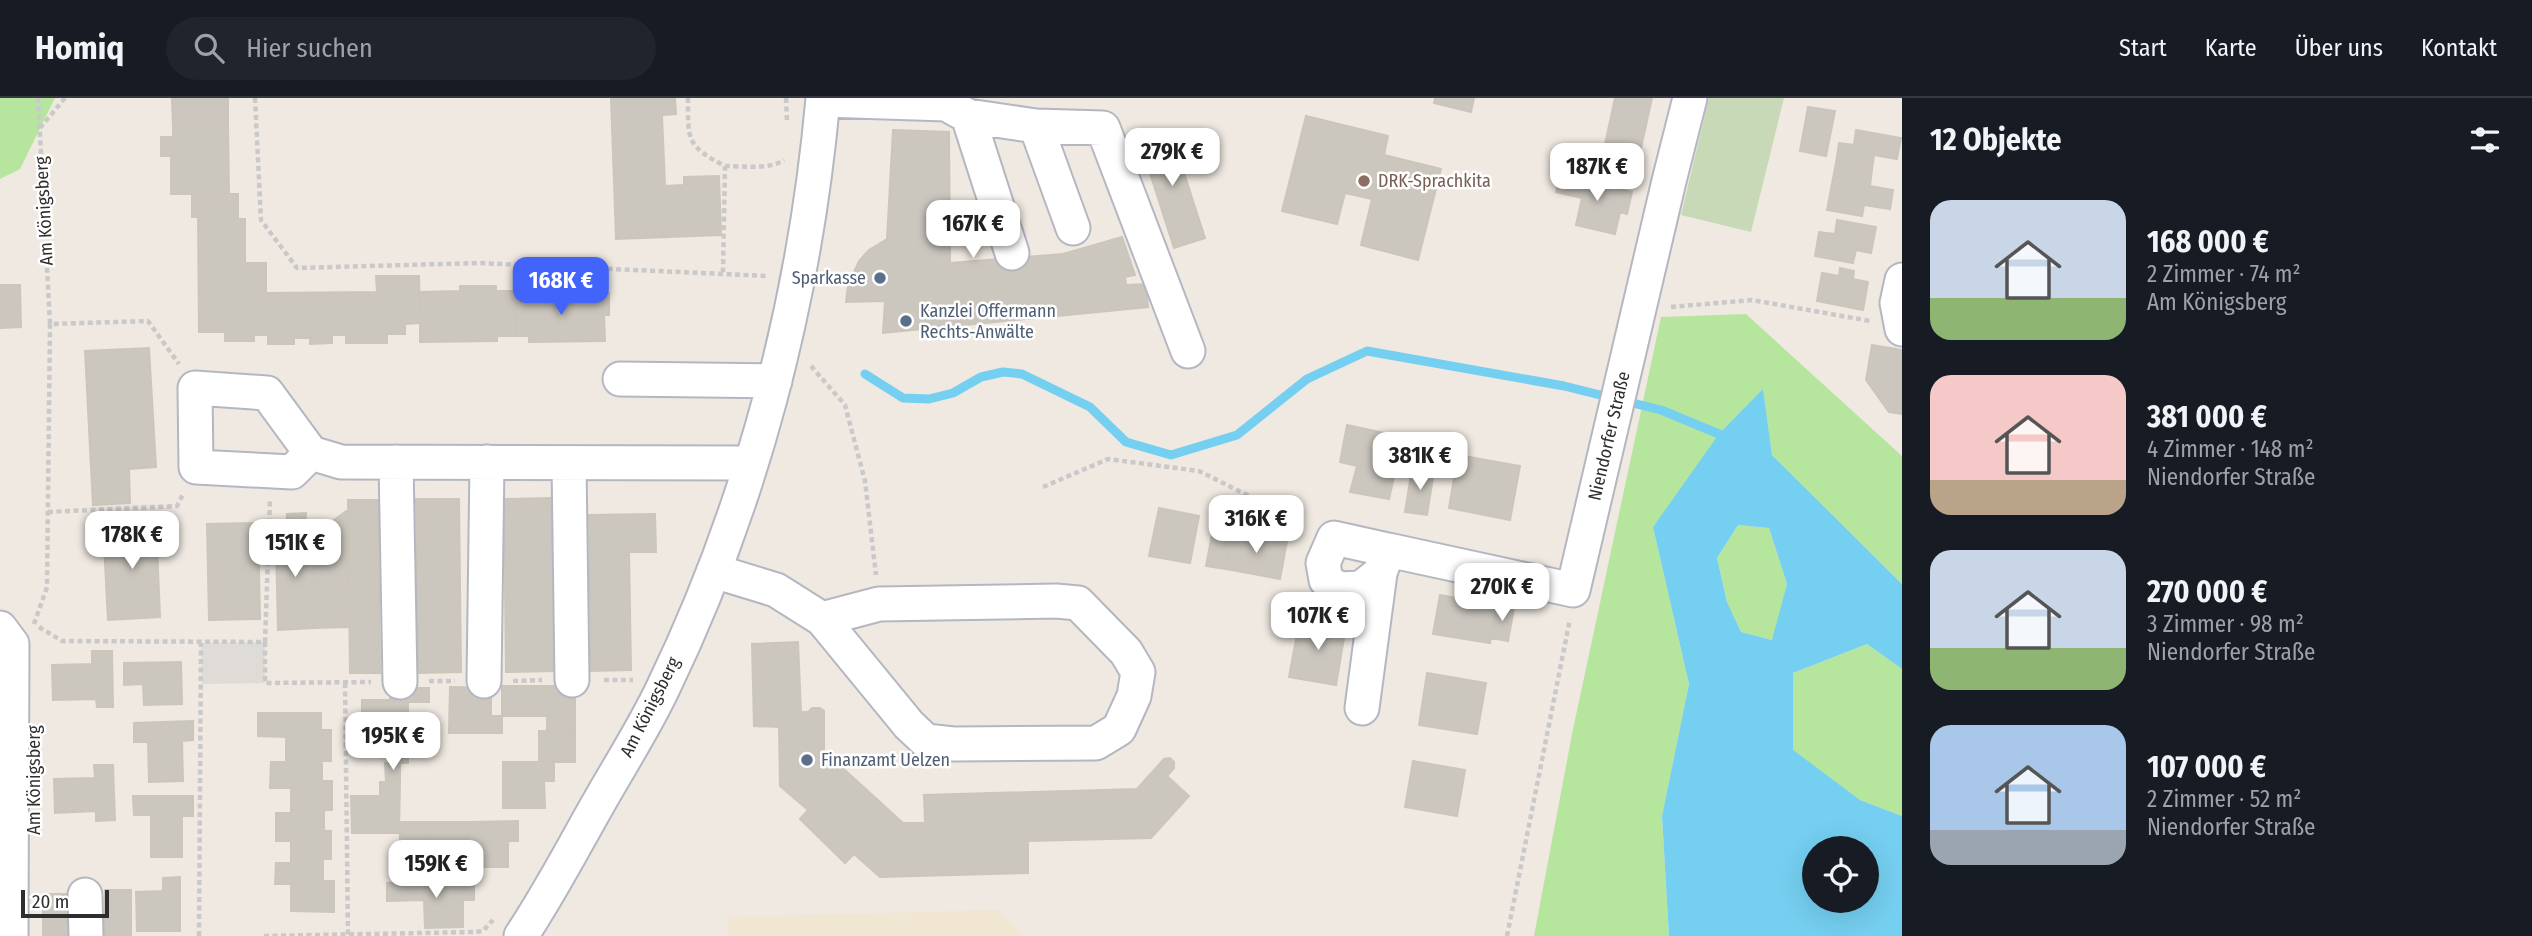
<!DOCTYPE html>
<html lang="de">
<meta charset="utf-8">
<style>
:root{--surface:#171b24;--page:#20242c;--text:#f1f3f6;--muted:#9ea1a6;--line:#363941;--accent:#4264fb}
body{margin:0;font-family:"Fira Sans Condensed",sans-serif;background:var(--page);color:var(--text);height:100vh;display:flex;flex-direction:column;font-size:26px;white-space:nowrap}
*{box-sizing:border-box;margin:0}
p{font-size:23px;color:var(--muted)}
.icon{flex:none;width:38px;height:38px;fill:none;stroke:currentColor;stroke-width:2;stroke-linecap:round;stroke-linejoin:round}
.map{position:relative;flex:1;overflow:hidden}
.side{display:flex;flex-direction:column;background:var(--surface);width:630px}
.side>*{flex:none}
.controls{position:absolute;left:1802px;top:738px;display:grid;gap:14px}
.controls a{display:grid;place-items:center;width:77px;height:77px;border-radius:50%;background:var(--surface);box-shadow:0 7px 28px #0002;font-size:35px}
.scale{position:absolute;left:21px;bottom:18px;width:88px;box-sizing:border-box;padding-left:7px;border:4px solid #2e2e2e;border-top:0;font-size:19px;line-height:24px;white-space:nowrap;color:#2e2e2e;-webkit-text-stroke:5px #fff;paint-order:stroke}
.price{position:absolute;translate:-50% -60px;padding:0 16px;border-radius:14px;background:#fff;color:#222;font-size:23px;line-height:46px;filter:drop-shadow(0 2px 4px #0008)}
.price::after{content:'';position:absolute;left:50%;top:42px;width:21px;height:16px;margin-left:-10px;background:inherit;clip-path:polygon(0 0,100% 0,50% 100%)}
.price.selected{background:var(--accent);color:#fff}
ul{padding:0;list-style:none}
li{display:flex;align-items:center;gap:21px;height:175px;padding:0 28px}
li span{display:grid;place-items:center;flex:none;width:196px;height:140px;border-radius:21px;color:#555}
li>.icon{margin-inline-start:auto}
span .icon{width:84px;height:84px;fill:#fffc;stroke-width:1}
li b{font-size:30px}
h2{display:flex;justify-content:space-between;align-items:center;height:84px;padding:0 28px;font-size:30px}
header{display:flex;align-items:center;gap:42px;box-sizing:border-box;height:98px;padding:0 35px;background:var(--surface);border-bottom:2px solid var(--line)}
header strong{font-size:33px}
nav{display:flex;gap:38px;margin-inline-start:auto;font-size:24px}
.search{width:490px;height:63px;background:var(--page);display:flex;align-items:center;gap:18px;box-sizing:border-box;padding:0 24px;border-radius:38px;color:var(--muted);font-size:26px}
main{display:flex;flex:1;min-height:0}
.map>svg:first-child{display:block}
.education{fill:#f0e6d1}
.green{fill:#b6e59e}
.cemetery{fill:#c8d9b8}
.plaza{fill:#dfdcd8}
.water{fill:#75cff0;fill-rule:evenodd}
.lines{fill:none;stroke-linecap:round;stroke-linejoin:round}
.stream{stroke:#75cff0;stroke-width:9}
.building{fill:#cbc7bf;stroke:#cbc5ba;stroke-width:2}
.minor-casing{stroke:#b4b7c1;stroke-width:37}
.path{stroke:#c9c9c9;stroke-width:4.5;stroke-dasharray:5 3.5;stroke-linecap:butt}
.minor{stroke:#fff;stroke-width:33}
.education-dot{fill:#8d6e63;stroke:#fff;stroke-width:2.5}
.service-dot{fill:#5c6f8a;stroke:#fff;stroke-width:2.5}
.labels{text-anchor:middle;stroke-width:5;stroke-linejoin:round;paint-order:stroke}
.education-label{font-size:18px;fill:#785e54;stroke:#fff;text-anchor:start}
.street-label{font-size:18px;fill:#2e2e2e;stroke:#fff}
.service-label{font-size:18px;fill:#4e5e75;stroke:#fff;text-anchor:start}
</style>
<header>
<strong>Homiq</strong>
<div class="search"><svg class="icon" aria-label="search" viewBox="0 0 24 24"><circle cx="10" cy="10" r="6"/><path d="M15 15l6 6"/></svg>Hier suchen</div>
<nav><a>Start</a><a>Karte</a><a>Über uns</a><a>Kontakt</a></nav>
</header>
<main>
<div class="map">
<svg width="1902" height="838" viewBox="0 0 1902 838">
<rect width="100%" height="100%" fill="#efe9e1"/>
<path class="education" d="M 998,812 L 1024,838 L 728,838 L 728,819 Z"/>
<path class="green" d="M 0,0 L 55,0 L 20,71 L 0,81 Z
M 1746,216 L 1902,358 L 1902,486 L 1772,357 L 1763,292 L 1653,429 L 1689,586 L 1662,718 L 1669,838 L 1534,838 L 1572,636 L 1661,219 Z
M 1738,427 L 1769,430 L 1787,486 L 1773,542 L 1741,534 L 1727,504 L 1717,460 Z
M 1867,546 L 1902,571 L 1902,718 L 1860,702 L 1793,653 L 1793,575 Z"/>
<path class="cemetery" d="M 1709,0 L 1784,0 L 1751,134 L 1681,117 Z"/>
<path class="plaza" d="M 265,544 L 265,585 L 202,586 L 201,545 Z"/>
<path class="water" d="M 1763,291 L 1772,357 L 1902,486 L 1902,571 L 1867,546 L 1793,575 L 1793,652 L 1860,702 L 1902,718 L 1902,838 L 1669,838 L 1662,718 L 1689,586 L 1653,429 L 1719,336 ZM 1738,427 L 1769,430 L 1787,486 L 1772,542 L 1741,534 L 1727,504 L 1717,460 ZM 1815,751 L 1867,751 L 1867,803 L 1815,803 Z"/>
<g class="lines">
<path class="stream" d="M 865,276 L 903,300 L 929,301 L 953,295 L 981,279 L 1003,274 L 1022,276 L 1090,309 L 1126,344 L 1171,357 L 1237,337 L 1307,281 L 1367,253 L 1564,288 L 1661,312 L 1719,336 L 1726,344"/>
</g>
<path class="building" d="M 172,0 L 228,0 L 228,28 L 173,29 Z
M 611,0 L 675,0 L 676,16 L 662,17 L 665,88 L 684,87 L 684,79 L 719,78 L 721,137 L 616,141 Z
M 1435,0 L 1474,0 L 1471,14 L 1434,5 Z
M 1615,0 L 1652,0 L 1639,59 L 1604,51 Z
M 1808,9 L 1835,13 L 1826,58 L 1800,53 Z
M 1306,18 L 1388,38 L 1384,57 L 1441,71 L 1418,162 L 1361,147 L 1372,101 L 1345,95 L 1337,126 L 1282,113 Z
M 228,28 L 229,96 L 171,96 L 171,58 L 161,58 L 161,39 L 173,39 L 173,29 Z
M 1170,31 L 1205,140 L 1174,150 L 1139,41 Z
M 893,32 L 949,34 L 950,165 L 1063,156 L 1122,139 L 1135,177 L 1125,179 L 1126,187 L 1146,186 L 1148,209 L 883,235 L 885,203 L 846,204 L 848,187 L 859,163 L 869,152 L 887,141 Z
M 1856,32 L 1901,40 L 1897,61 L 1874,57 L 1872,71 L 1836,65 L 1839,45 L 1854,47 Z
M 1836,65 L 1872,71 L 1870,88 L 1893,92 L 1890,111 L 1864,107 L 1862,118 L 1827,112 Z
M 1560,77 L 1632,94 L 1627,116 L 1620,114 L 1615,136 L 1576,127 L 1582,100 L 1556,94 Z
M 192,96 L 238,96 L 238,121 L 245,121 L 245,165 L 266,165 L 266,195 L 377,194 L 376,178 L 419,178 L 420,225 L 405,226 L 405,236 L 387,236 L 387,245 L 346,245 L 346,237 L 332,237 L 332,245 L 310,246 L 310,240 L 294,240 L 294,246 L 268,246 L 268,237 L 254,237 L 254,243 L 225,243 L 225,234 L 199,234 L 198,119 L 192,119 Z
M 1837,122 L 1876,129 L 1871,155 L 1856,152 L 1853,165 L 1815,158 L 1819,134 L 1835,136 Z
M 1840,170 L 1854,173 L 1853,181 L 1868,184 L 1863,212 L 1817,203 L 1822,175 L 1839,178 Z
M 0,187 L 20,187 L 21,229 L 0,230 Z
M 460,188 L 496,188 L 496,193 L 515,193 L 516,238 L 497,238 L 497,243 L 420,244 L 420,194 L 460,193 Z
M 515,193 L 530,193 L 530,196 L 609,195 L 609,217 L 604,217 L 605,243 L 529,244 L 529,238 L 516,238 Z
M 1872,247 L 1902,252 L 1902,316 L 1889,314 L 1866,282 Z
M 149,250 L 156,369 L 129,371 L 130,405 L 93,407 L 85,253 Z
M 1347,327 L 1403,339 L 1389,401 L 1350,394 L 1357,368 L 1340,364 Z
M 1458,357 L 1520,368 L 1510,422 L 1449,410 Z
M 1412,370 L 1434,373 L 1427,417 L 1405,414 Z
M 552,400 L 554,573 L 506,574 L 504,401 Z
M 416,401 L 459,401 L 461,574 L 418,575 Z
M 348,402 L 378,402 L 380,575 L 350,575 Z
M 1159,410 L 1199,418 L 1190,465 L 1149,458 Z
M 348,412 L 349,529 L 314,530 L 313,464 L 329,464 L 330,456 L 335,450 L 334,422 Z
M 306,415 L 303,464 L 313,464 L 314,530 L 278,532 L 276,448 L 285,447 L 287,416 Z
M 655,416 L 656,454 L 629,454 L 631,572 L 591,573 L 589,417 Z
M 156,424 L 160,519 L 108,522 L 103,427 Z
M 259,425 L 259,473 L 208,474 L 207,426 Z
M 1213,431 L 1232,433 L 1226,471 L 1206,468 Z
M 1232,433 L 1287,443 L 1280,481 L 1226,471 Z
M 259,473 L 260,521 L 209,522 L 208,474 Z
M 1440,497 L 1497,507 L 1490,545 L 1433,536 Z
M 1497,507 L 1514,510 L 1508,543 L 1491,540 Z
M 1300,520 L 1346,528 L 1336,587 L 1289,579 Z
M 798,544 L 801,614 L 808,614 L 812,610 L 820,610 L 824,613 L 824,653 L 903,725 L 925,725 L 924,697 L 1137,691 L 1164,661 L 1170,660 L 1174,664 L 1174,670 L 1167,678 L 1189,698 L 1151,740 L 1028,743 L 1028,775 L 880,779 L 854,756 L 845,765 L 800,721 L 808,712 L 780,688 L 779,629 L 754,628 L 752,546 Z
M 92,553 L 112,553 L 113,609 L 97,609 L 96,601 L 53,602 L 52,567 L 92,566 Z
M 181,564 L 182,606 L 144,607 L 143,586 L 124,587 L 124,565 Z
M 1427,575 L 1486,585 L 1477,636 L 1419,627 Z
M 502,588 L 575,588 L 575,634 L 547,633 L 547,618 L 502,618 Z
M 450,589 L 491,590 L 491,618 L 502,618 L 502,635 L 449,635 Z
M 390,590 L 429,590 L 429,604 L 408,604 L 408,665 L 392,665 L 393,639 L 362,639 L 362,602 L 390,602 Z
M 258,615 L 321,615 L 321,632 L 331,632 L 331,663 L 322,663 L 322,683 L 332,683 L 332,712 L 324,712 L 324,733 L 331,733 L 331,761 L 323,761 L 323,783 L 334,783 L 334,814 L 291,813 L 291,786 L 275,786 L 276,765 L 291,765 L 291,743 L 276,743 L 276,715 L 291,715 L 291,690 L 270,690 L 271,664 L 286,664 L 286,639 L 258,638 Z
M 193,623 L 193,642 L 182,643 L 183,683 L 149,684 L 148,644 L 134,644 L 134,625 Z
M 539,633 L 575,634 L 575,664 L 539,664 Z
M 1413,663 L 1465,672 L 1457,718 L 1405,709 Z
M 503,664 L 554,664 L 554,683 L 544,683 L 545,710 L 503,710 Z
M 385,665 L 400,665 L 400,684 L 386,684 Z
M 94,667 L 113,667 L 115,722 L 96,723 L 96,713 L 55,715 L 54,681 L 95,680 Z
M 380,684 L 400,684 L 399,735 L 352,735 L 351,698 L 380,698 Z
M 133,698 L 193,698 L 193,718 L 182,718 L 182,759 L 151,759 L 151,717 L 134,717 Z
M 518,723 L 518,743 L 508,743 L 508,769 L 467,769 L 467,724 Z
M 400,724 L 430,724 L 430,759 L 416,759 L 416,785 L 400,785 Z
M 430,724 L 467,724 L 467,745 L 430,745 Z
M 180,779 L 180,833 L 137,833 L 136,794 L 163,793 L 163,780 Z
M 474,784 L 474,802 L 463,802 L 463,829 L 425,830 L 424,802 L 387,803 L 387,785 Z
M 105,792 L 131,792 L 131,838 L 105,838 Z
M 43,796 L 68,796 L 69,838 L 43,838 Z"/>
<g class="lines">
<g class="minor-casing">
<path id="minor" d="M 823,2 L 946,6 L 953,0
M 946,6 L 968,18 L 1012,155
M 968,18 L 1036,28 L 1103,30 L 1188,253
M 1036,28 L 1073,130
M 1902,182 L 1897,205 L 1902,231
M 620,281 L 775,283
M 311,355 L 292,374 L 196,369 L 195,290 L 267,295 L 311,355 L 341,364 L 751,365
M 396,364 L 400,584
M 569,365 L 572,582
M 1388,452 L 1334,440 L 1323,465 L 1326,482 L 1339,491 L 1361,490 L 1380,475 L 1388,452 L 1573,492 L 1669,83 L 1690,0
M 714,473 L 776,492 L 822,521 L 909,627 L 926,643 L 953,646 L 1096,645 L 1119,631 L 1134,598 L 1138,574 L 1126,554 L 1078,505 L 1056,503 L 879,506 L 822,521
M 0,530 L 12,546 L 11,838
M 484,583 L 487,364
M 1362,610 L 1380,475
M 85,797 L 86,838
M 521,838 C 549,796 573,750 598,706 C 620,667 644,630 663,590 C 752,406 805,203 823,0"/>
</g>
<path class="path" d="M 38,0 L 50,226
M 255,0 L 261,122 L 297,170 L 479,165 L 768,178
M 688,0 C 688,42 686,48 725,68 L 723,174
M 786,0 L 787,24
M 40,30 L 65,0
M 725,68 C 743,68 769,72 784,62
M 1671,209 L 1752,202 L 1870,223
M 811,268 L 845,307 L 865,383 L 876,477
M 1043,389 L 1108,361 L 1199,373 L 1249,398 L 1265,420
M 48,414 L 177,408 L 183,396
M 34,526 L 47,489 L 50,226 L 148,223 L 179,266
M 39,529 L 62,543 L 265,544 L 270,402
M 265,544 L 265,585 L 371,584
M 604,582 L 633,582
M 429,583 L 455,583
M 513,583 L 542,582
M 345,585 L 348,837
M 199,838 L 201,545
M 264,838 L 473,834 L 483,833 L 493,822
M 1507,838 L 1570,521"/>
<use href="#minor" class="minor"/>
</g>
<circle class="education-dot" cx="1364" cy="83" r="7"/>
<g class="service-dot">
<circle cx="880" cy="180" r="7"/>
<circle cx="906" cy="223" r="7"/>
<circle cx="807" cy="662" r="7"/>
</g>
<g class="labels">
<g class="education-label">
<text x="1378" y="89">DRK-Sprachkita</text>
</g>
<g class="street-label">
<text transform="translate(44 113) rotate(-93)" y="6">Am Königsberg</text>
<text transform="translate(1609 338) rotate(-77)" y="6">Niendorfer Straße</text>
<text transform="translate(650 609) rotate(-63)" y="6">Am Königsberg</text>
<text transform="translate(34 682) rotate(-90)" y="6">Am Königsberg</text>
</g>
<g class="service-label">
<text x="866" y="186" text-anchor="end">Sparkasse</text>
<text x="920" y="219">Kanzlei Offermann<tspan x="920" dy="21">Rechts-Anwälte</tspan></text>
<text x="821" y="668">Finanzamt Uelzen</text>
</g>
</g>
</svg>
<div class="controls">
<a><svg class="icon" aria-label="locate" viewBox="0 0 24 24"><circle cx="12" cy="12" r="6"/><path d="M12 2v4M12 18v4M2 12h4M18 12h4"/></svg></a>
</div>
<div class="scale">20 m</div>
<b class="price" style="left:1172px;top:90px">279K €</b>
<b class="price" style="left:1597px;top:105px">187K €</b>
<b class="price" style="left:973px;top:162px">167K €</b>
<b class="price selected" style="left:561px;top:219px">168K €</b>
<b class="price" style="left:1420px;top:394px">381K €</b>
<b class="price" style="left:1256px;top:457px">316K €</b>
<b class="price" style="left:132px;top:473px">178K €</b>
<b class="price" style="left:295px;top:481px">151K €</b>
<b class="price" style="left:1502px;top:525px">270K €</b>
<b class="price" style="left:1318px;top:554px">107K €</b>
<b class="price" style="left:393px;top:674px">195K €</b>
<b class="price" style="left:436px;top:802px">159K €</b>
</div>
<section class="side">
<h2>12 Objekte<svg class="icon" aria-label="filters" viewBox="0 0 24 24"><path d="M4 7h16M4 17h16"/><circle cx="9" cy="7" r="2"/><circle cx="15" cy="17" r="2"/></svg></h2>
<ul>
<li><span style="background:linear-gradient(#c9d6e8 70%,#8fb573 0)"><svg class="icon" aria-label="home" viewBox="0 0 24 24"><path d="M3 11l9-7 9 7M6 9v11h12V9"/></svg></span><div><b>168 000 €</b><p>2 Zimmer · 74 m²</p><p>Am Königsberg</p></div></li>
<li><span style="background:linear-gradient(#f6c9c9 75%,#b9a48a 0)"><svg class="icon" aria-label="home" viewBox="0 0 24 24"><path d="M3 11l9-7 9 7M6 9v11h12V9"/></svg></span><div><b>381 000 €</b><p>4 Zimmer · 148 m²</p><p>Niendorfer Straße</p></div></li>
<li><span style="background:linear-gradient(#c9d6e8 70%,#8fb573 0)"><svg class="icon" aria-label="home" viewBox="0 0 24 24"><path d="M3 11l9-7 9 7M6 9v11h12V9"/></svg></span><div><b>270 000 €</b><p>3 Zimmer · 98 m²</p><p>Niendorfer Straße</p></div></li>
<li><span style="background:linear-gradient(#a9c7e8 75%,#9aa5b1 0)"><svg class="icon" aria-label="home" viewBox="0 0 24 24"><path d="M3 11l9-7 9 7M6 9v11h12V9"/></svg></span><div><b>107 000 €</b><p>2 Zimmer · 52 m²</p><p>Niendorfer Straße</p></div></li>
</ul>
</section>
</main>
